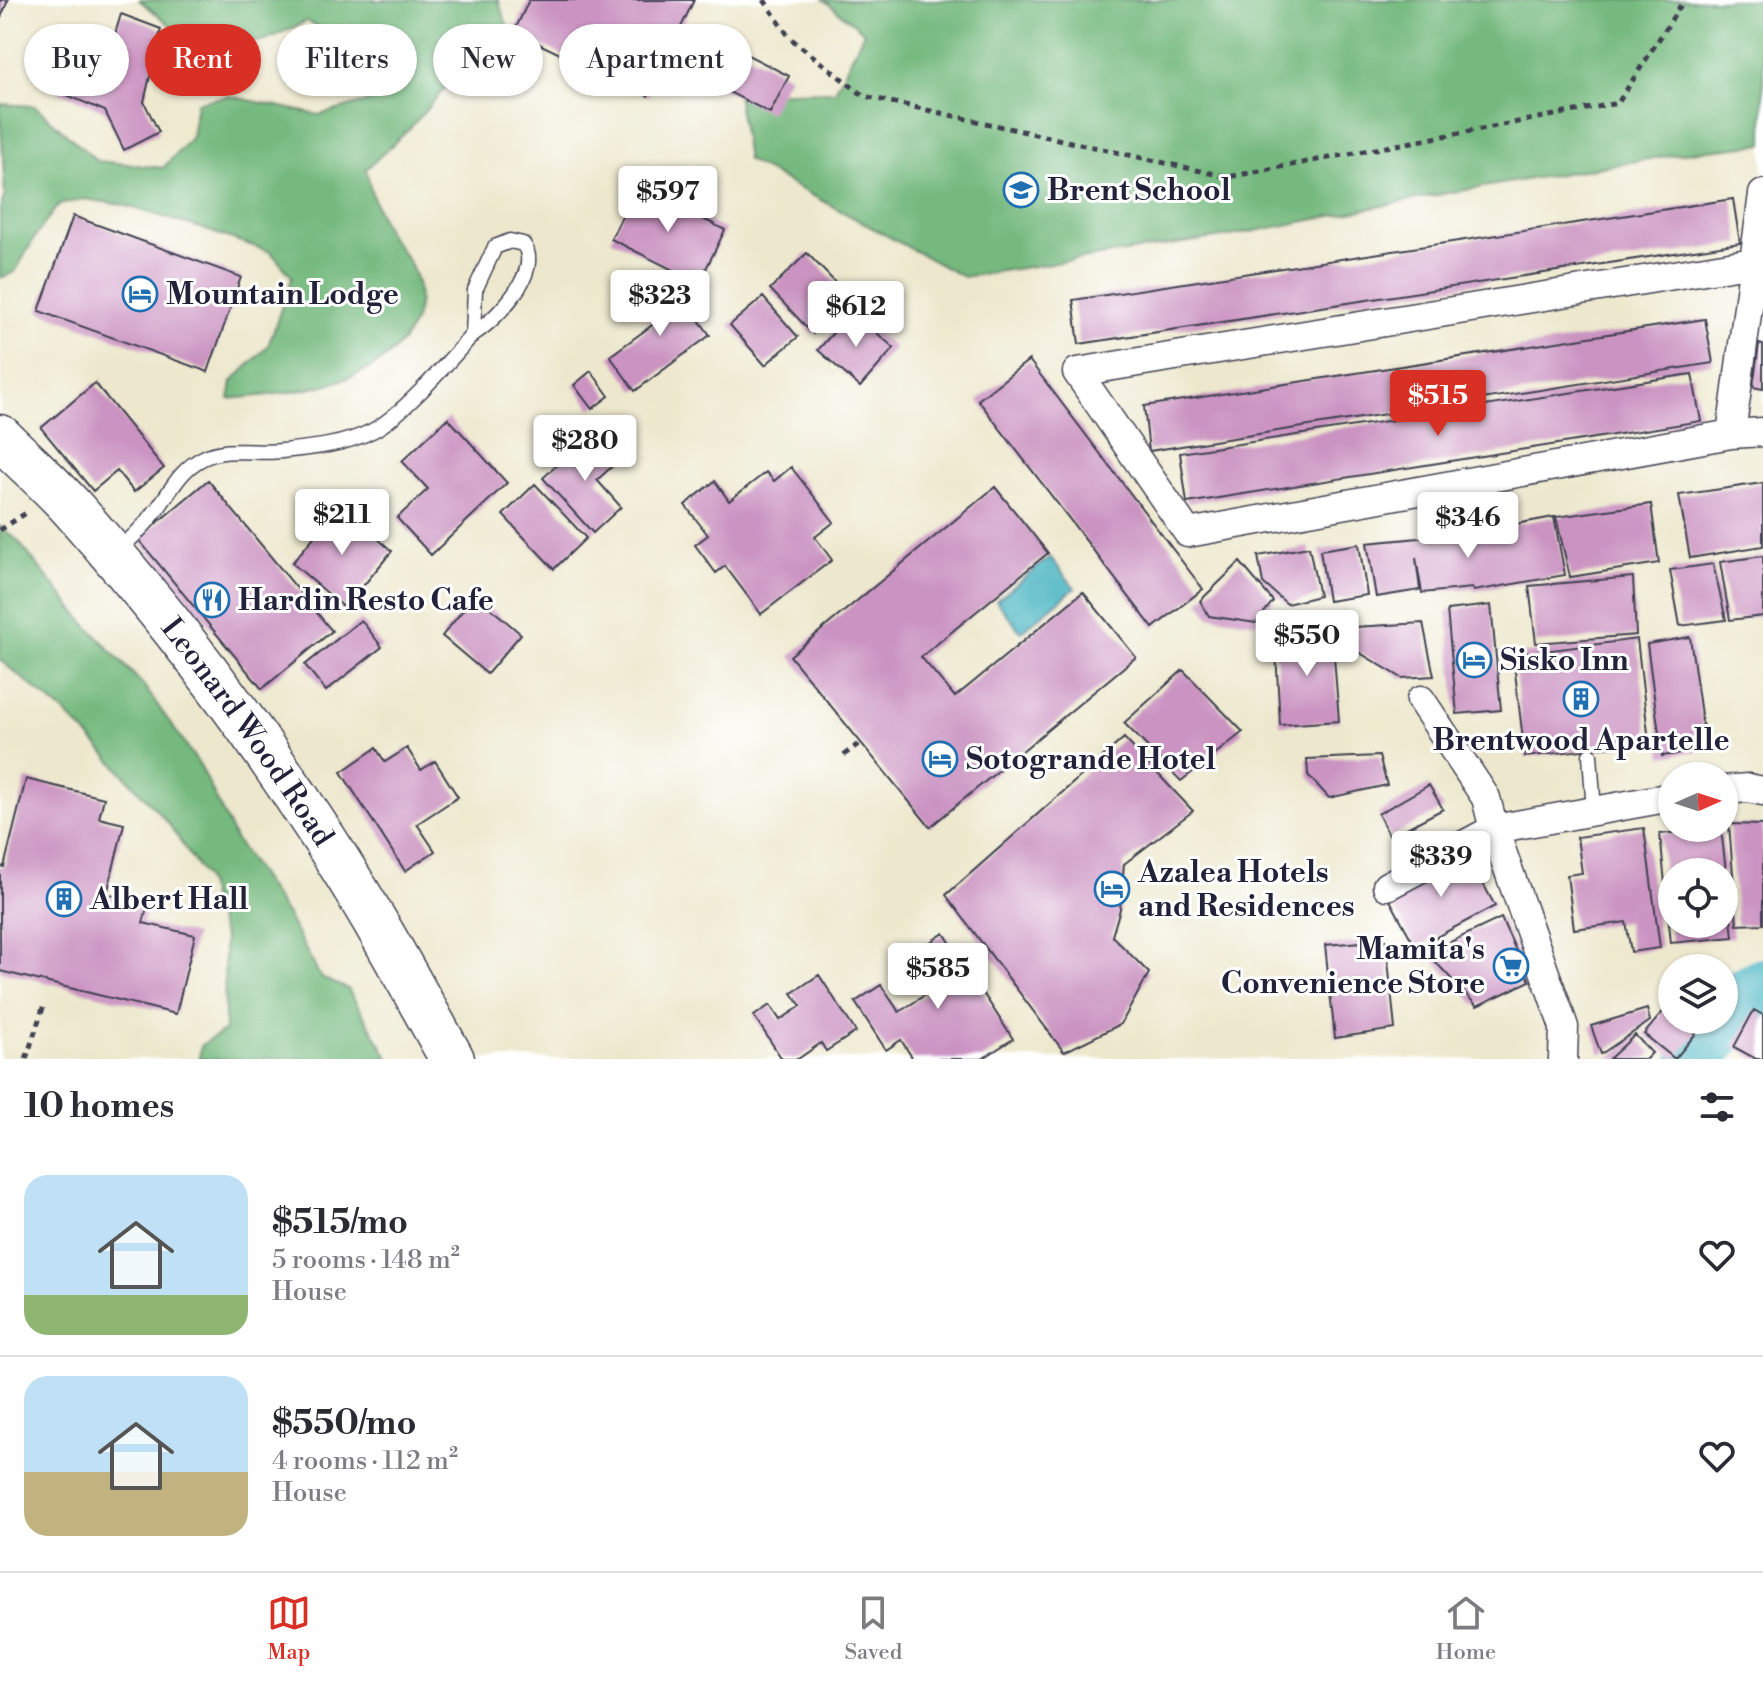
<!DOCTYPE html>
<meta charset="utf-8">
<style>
:root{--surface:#fff;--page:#f2f2f3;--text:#2b2b33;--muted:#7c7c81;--line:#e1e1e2;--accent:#d93025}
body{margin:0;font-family:"Libre Bodoni",serif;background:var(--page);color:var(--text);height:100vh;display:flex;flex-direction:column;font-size:30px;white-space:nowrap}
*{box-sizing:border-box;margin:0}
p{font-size:26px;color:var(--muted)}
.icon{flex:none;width:44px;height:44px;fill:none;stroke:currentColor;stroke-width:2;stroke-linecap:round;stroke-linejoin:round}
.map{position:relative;height:1059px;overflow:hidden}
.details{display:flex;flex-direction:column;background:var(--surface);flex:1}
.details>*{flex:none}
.banner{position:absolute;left:24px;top:24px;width:800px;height:72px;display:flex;gap:16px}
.needle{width:52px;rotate:87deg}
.fabs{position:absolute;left:1658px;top:762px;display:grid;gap:16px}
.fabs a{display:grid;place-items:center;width:80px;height:80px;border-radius:50%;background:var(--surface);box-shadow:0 2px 6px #0004;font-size:40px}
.price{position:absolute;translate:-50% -68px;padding:0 18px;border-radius:8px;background:#fff;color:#222;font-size:26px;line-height:52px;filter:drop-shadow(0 2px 4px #0008)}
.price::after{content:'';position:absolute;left:50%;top:48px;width:24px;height:18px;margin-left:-12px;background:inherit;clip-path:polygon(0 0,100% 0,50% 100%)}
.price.current{background:var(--accent);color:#fff}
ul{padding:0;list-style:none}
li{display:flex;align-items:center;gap:24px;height:200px;padding:0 24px}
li+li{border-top:2px solid var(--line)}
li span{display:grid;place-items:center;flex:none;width:224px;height:160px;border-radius:24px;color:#555}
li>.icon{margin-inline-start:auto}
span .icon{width:96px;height:96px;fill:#fffc;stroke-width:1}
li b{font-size:34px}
h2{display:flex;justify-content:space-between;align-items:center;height:96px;padding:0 24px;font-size:34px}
.tag{padding:0 28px;border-radius:36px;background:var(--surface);box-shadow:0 2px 6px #0004;font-size:28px;line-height:72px}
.tag.current{background:var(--accent);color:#fff}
.dock{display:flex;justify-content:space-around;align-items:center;height:112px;border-top:2px solid var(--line);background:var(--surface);font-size:22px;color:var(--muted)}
.dock a{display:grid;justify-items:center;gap:4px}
.dock .current{color:var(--accent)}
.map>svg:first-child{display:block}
.forest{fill:#74b97e;stroke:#4b6e5c;stroke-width:2}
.water{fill:#46b4c1;stroke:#346b7e;stroke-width:2}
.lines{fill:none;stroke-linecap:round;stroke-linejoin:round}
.river{stroke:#46b4c1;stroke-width:56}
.building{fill:#ca93c1}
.service-casing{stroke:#404051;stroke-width:17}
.minor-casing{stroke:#404051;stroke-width:31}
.primary-casing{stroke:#404051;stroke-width:47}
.path{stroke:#404051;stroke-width:5;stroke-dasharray:6 6;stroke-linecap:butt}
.service{stroke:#fff;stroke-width:14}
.minor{stroke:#fff;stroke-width:28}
.primary{stroke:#fff;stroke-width:44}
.labels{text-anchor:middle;stroke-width:6;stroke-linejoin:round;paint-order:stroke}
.poi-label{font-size:30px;font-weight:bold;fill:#22223b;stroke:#fff;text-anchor:start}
.street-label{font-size:30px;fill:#22223b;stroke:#fff}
</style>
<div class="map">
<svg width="1763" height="1059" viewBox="0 0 1763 1059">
<rect width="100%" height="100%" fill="#fff"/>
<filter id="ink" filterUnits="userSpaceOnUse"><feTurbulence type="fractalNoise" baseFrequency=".0125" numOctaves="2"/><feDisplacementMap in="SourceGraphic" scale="16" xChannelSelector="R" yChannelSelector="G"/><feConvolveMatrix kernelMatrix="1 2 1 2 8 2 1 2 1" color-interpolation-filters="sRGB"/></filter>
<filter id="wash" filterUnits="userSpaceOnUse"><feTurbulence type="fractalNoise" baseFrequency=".006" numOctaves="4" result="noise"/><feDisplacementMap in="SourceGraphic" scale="32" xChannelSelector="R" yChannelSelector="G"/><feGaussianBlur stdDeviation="1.8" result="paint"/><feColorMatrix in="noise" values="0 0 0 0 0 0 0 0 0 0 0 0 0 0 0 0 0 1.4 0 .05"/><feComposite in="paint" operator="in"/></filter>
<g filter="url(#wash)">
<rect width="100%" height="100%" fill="#ede8cd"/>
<path class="forest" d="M 139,0 L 498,0 L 525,74 L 452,80 L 410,128 L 366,169 C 370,191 377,212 388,233 C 395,245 407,256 412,268 C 420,285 421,306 414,322 C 386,387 290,393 229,399 L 232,382 L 268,346 L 292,277 L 271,252 L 197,227 L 124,205 L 84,199 L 58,205 L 35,237 L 15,272 L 0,278 L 0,208 L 5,195 L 0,104 L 35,106 L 97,161 L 163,168 L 192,137 L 197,102 L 229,96 L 319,115 L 381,98 L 352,43 L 307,21 L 265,40 L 204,52 Z
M 824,0 L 1763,0 L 1763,144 L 1690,152 L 1442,194 L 1235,235 L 963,277 L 747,160 L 737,93 L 835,91 L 864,32 Z
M 0,526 L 17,540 L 83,621 L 144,686 L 201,767 L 235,839 L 288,917 L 321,978 L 348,989 L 389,1059 L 199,1059 L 201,1045 L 225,1030 L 224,939 L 205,878 L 168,823 L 101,749 L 65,713 L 0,660 Z"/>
<path class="water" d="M 1050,557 L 1075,588 L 1021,632 L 996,601 Z"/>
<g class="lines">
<path class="river" d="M 1696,1059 L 1749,993 L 1763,986"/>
</g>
<g id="blocks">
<path class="building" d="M 0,0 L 8,0 L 0,20 Z
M 529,0 L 694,0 L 648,96 L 514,32 Z
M 121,14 L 161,29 L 144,102 L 159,132 L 124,150 L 105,111 L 43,85 L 63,38 L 109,54 Z
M 695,28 L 789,76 L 770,113 L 676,65 Z
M 637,185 L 725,230 L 699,283 L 611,239 Z
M 1733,199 L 1740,243 L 1079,344 L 1073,300 Z
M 73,216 L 241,277 L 208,372 L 39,311 Z
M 807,253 L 850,298 L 813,334 L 770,289 Z
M 670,281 L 710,335 L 635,391 L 610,356 L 655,323 L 641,303 Z
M 763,297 L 798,337 L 765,365 L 730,325 Z
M 852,311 L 894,348 L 860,387 L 818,350 Z
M 1705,319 L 1713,363 L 1149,451 L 1144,406 Z
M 1759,344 L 1763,345 L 1763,389 L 1753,387 Z
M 1029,360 L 1203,589 L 1153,628 L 978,400 Z
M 591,371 L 609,396 L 592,409 L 574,385 Z
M 1692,374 L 1701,421 L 1187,503 L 1180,453 Z
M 95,383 L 164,468 L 134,492 L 117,471 L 93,491 L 41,428 Z
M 448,418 L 507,483 L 431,555 L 397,518 L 428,489 L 402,461 Z
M 590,434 L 617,462 L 597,480 L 621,507 L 593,533 L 543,478 Z
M 791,467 L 834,522 L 815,537 L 832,560 L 761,614 L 725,566 L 716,573 L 695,545 L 708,535 L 685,505 L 715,481 L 729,501 L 766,472 L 774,481 Z
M 208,480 L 332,631 L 262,689 L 138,539 Z
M 1763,483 L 1763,546 L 1690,558 L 1679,495 Z
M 535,484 L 586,538 L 554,569 L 503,515 Z
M 995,487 L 1048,553 L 921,657 L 955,697 L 1083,592 L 1136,657 L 930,827 L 790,656 Z
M 1651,504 L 1659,563 L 1570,577 L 1556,517 Z
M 340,506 L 392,551 L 345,608 L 292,563 Z
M 1554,517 L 1565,575 L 1474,591 L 1472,588 L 1422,593 L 1416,558 L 1420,590 L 1376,597 L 1367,543 L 1461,534 Z
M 1359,544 L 1367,595 L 1328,601 L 1320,550 Z
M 1309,547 L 1319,596 L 1287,604 L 1263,583 L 1258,556 Z
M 1763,556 L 1763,616 L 1730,620 L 1720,562 Z
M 1240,562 L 1273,601 L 1256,623 L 1209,616 L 1200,601 Z
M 1713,564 L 1726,620 L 1680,626 L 1670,570 Z
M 1633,577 L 1636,635 L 1536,643 L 1529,586 Z
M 475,595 L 521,634 L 487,674 L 442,636 Z
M 1491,605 L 1501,710 L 1457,714 L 1447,610 Z
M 361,620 L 382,647 L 326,691 L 305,665 Z
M 1423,623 L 1434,676 L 1402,678 L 1340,641 L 1337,628 Z
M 1332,630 L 1339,721 L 1280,725 L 1275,634 Z
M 1690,637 L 1706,750 L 1662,756 L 1647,644 Z
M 1637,639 L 1649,742 L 1525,757 L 1513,655 Z
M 1183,670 L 1243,732 L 1181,781 L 1124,723 Z
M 1124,738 L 1193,811 L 1124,864 L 1120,909 L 1112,936 L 1149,973 L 1121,1024 L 1064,1052 L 946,895 Z
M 376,748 L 385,762 L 407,748 L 421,770 L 435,761 L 458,797 L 417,824 L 435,851 L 405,871 L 341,772 Z
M 1379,756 L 1387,785 L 1329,798 L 1308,775 L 1307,759 Z
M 26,779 L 104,798 L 99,818 L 124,824 L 107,894 L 148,904 L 143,923 L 195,935 L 176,1014 L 0,971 L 0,866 L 4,867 Z
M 1429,785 L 1443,809 L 1390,837 L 1378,814 Z
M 1729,824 L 1763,825 L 1763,924 L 1737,925 Z
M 1644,828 L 1660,948 L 1631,952 L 1626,922 L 1574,929 L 1567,875 L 1582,873 L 1577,837 Z
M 1721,828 L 1726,872 L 1672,872 L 1672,924 L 1724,924 L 1724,873 L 1726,873 L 1733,937 L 1671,943 L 1660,834 Z
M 1466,851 L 1495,906 L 1416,948 L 1386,893 Z
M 1501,918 L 1530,981 L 1477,1006 L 1427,953 Z
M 944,933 L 1013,1039 L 982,1059 L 913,1059 L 901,1040 L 886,1050 L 855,1002 L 881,985 L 899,1012 L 928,993 L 905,959 Z
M 1386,940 L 1395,1029 L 1335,1038 L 1325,945 Z
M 819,975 L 856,1032 L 826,1051 L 821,1043 L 798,1059 L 782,1059 L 754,1016 L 770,1005 L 780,1020 L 801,1006 L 792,993 Z
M 1672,1001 L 1672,1020 L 1707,1020 L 1675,1059 L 1644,1034 Z
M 1647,1009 L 1650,1021 L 1601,1054 L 1591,1026 Z
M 1754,1010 L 1763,1015 L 1763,1059 L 1756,1059 L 1734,1047 Z
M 1635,1035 L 1652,1053 L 1646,1059 L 1609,1059 Z"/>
</g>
</g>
<g filter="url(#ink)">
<use href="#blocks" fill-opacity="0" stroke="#404051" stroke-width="2"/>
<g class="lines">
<g class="service-casing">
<path id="service" d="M 117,552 C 128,541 141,530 151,517 C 169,496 177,471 203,458 C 227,446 256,454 282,451 C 312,448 344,445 372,431 C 402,416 450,360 473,334 C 495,321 544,271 523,244 L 510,241 L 495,247 L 475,290 L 473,334
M 1590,755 L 1594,812"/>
</g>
<g class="minor-casing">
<path id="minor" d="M 1754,262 L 1077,372 L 1188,533 L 1731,434 L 1763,432
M 1731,434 L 1763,194
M 1724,790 L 1748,788 L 1763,791
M 1387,886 L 1494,829 L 1486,798 L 1421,700
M 1563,1059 L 1564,1027 L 1494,829 L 1672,797"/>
</g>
<g class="primary-casing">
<g id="primary">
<path id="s1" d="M 0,437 C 24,461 51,484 73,509 C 162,609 244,716 317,828 C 366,902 409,981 452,1059"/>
</g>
</g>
<path class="path" d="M 764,0 L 790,38 L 864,96 L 1228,177 L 1618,103 L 1684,0
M 0,530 L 26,513
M 844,755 L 861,742
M 26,1059 L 45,1002"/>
<use href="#service" class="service"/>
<use href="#minor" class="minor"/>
<use href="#primary" class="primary"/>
</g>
</g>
<defs>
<g id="university-ring" transform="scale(1.8)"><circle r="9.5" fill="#fff" stroke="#1f6fb2" stroke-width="1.5"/><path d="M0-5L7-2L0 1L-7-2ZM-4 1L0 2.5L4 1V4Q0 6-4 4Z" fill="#1f6fb2"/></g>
<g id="hotel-ring" transform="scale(1.8)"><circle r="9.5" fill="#fff" stroke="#1f6fb2" stroke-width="1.5"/><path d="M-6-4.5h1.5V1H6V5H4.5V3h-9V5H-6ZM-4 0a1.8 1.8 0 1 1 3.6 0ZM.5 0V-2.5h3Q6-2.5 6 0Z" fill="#1f6fb2"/></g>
<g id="restaurant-ring" transform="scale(1.8)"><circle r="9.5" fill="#fff" stroke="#1f6fb2" stroke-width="1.5"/><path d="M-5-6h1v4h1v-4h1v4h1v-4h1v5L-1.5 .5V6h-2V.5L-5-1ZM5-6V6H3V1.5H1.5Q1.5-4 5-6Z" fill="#1f6fb2"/></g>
<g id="building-ring" transform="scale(1.8)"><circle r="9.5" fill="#fff" stroke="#1f6fb2" stroke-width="1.5"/><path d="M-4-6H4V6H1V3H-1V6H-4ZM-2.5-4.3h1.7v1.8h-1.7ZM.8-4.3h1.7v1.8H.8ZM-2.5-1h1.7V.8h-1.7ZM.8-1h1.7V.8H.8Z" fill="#1f6fb2"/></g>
<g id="supermarket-ring" transform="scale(1.8)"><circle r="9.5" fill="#fff" stroke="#1f6fb2" stroke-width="1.5"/><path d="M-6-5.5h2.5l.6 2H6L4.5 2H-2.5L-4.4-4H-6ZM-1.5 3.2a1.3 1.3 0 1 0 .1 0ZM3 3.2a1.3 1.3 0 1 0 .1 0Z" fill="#1f6fb2"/></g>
</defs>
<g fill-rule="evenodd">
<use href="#university-ring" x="1021" y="190"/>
<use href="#hotel-ring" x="140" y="294"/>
<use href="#restaurant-ring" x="212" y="600"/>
<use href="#hotel-ring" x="1474" y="660"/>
<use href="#building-ring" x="1581" y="699"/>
<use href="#hotel-ring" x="940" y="759"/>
<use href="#hotel-ring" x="1112" y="889"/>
<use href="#building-ring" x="64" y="899"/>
<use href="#supermarket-ring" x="1511" y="966"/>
</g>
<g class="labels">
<g class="poi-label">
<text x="1047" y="200">Brent School</text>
<text x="166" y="304">Mountain Lodge</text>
<text x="238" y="610">Hardin Resto Cafe</text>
<text x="1500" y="670">Sisko Inn</text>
<text x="1581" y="750" text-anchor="middle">Brentwood Apartelle</text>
<text x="966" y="769">Sotogrande Hotel</text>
<text x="1138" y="882">Azalea Hotels<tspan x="1138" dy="34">and Residences</tspan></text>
<text x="90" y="909">Albert Hall</text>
<text x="1485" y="959" text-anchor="end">Mamita's<tspan x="1485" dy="34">Convenience Store</tspan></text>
</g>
<g class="street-label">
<text dy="10" stroke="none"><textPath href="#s1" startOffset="386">Leonard Wood Road</textPath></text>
</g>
</g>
</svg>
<div class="fabs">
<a><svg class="needle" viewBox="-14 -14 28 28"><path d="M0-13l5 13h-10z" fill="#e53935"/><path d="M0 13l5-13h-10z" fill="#7c7c81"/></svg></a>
<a><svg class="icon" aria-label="locate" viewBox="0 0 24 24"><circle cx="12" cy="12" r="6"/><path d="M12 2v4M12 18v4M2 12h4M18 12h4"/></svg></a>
<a><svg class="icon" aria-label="layers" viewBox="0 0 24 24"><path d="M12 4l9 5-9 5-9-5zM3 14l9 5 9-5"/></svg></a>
</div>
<b class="price" style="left:668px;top:234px">$597</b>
<b class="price" style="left:660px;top:338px">$323</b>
<b class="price" style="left:856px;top:349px">$612</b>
<b class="price current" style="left:1438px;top:438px">$515</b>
<b class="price" style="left:585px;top:483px">$280</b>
<b class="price" style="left:342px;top:557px">$211</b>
<b class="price" style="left:1468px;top:560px">$346</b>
<b class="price" style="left:1307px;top:678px">$550</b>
<b class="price" style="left:1441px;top:899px">$339</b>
<b class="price" style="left:938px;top:1011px">$585</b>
<div class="banner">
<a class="tag">Buy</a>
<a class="tag current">Rent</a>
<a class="tag">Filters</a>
<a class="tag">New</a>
<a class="tag">Apartment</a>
</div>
</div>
<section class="details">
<h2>10 homes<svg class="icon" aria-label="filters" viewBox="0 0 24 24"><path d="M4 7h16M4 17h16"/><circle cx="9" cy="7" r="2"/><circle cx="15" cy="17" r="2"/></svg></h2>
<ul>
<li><span style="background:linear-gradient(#bfe0f5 75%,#8fb573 0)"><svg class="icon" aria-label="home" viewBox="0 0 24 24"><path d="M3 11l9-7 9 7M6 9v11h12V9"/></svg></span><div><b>$515/mo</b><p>5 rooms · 148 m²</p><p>House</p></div><svg class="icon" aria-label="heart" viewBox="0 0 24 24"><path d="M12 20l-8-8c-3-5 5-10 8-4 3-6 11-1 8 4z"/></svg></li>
<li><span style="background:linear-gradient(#bfe0f5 60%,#c2b280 0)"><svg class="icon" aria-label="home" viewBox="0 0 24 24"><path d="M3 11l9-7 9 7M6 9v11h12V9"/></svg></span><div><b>$550/mo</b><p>4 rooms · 112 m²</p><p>House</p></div><svg class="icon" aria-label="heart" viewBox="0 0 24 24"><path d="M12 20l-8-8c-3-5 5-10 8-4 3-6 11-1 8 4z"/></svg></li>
</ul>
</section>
<nav class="dock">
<a class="current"><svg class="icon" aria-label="map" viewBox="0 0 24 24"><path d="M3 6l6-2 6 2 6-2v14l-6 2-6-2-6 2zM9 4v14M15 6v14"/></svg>Map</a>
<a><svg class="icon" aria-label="saved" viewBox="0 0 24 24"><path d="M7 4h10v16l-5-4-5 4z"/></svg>Saved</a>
<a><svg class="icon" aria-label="home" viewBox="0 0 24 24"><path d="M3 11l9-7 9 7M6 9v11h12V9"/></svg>Home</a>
</nav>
